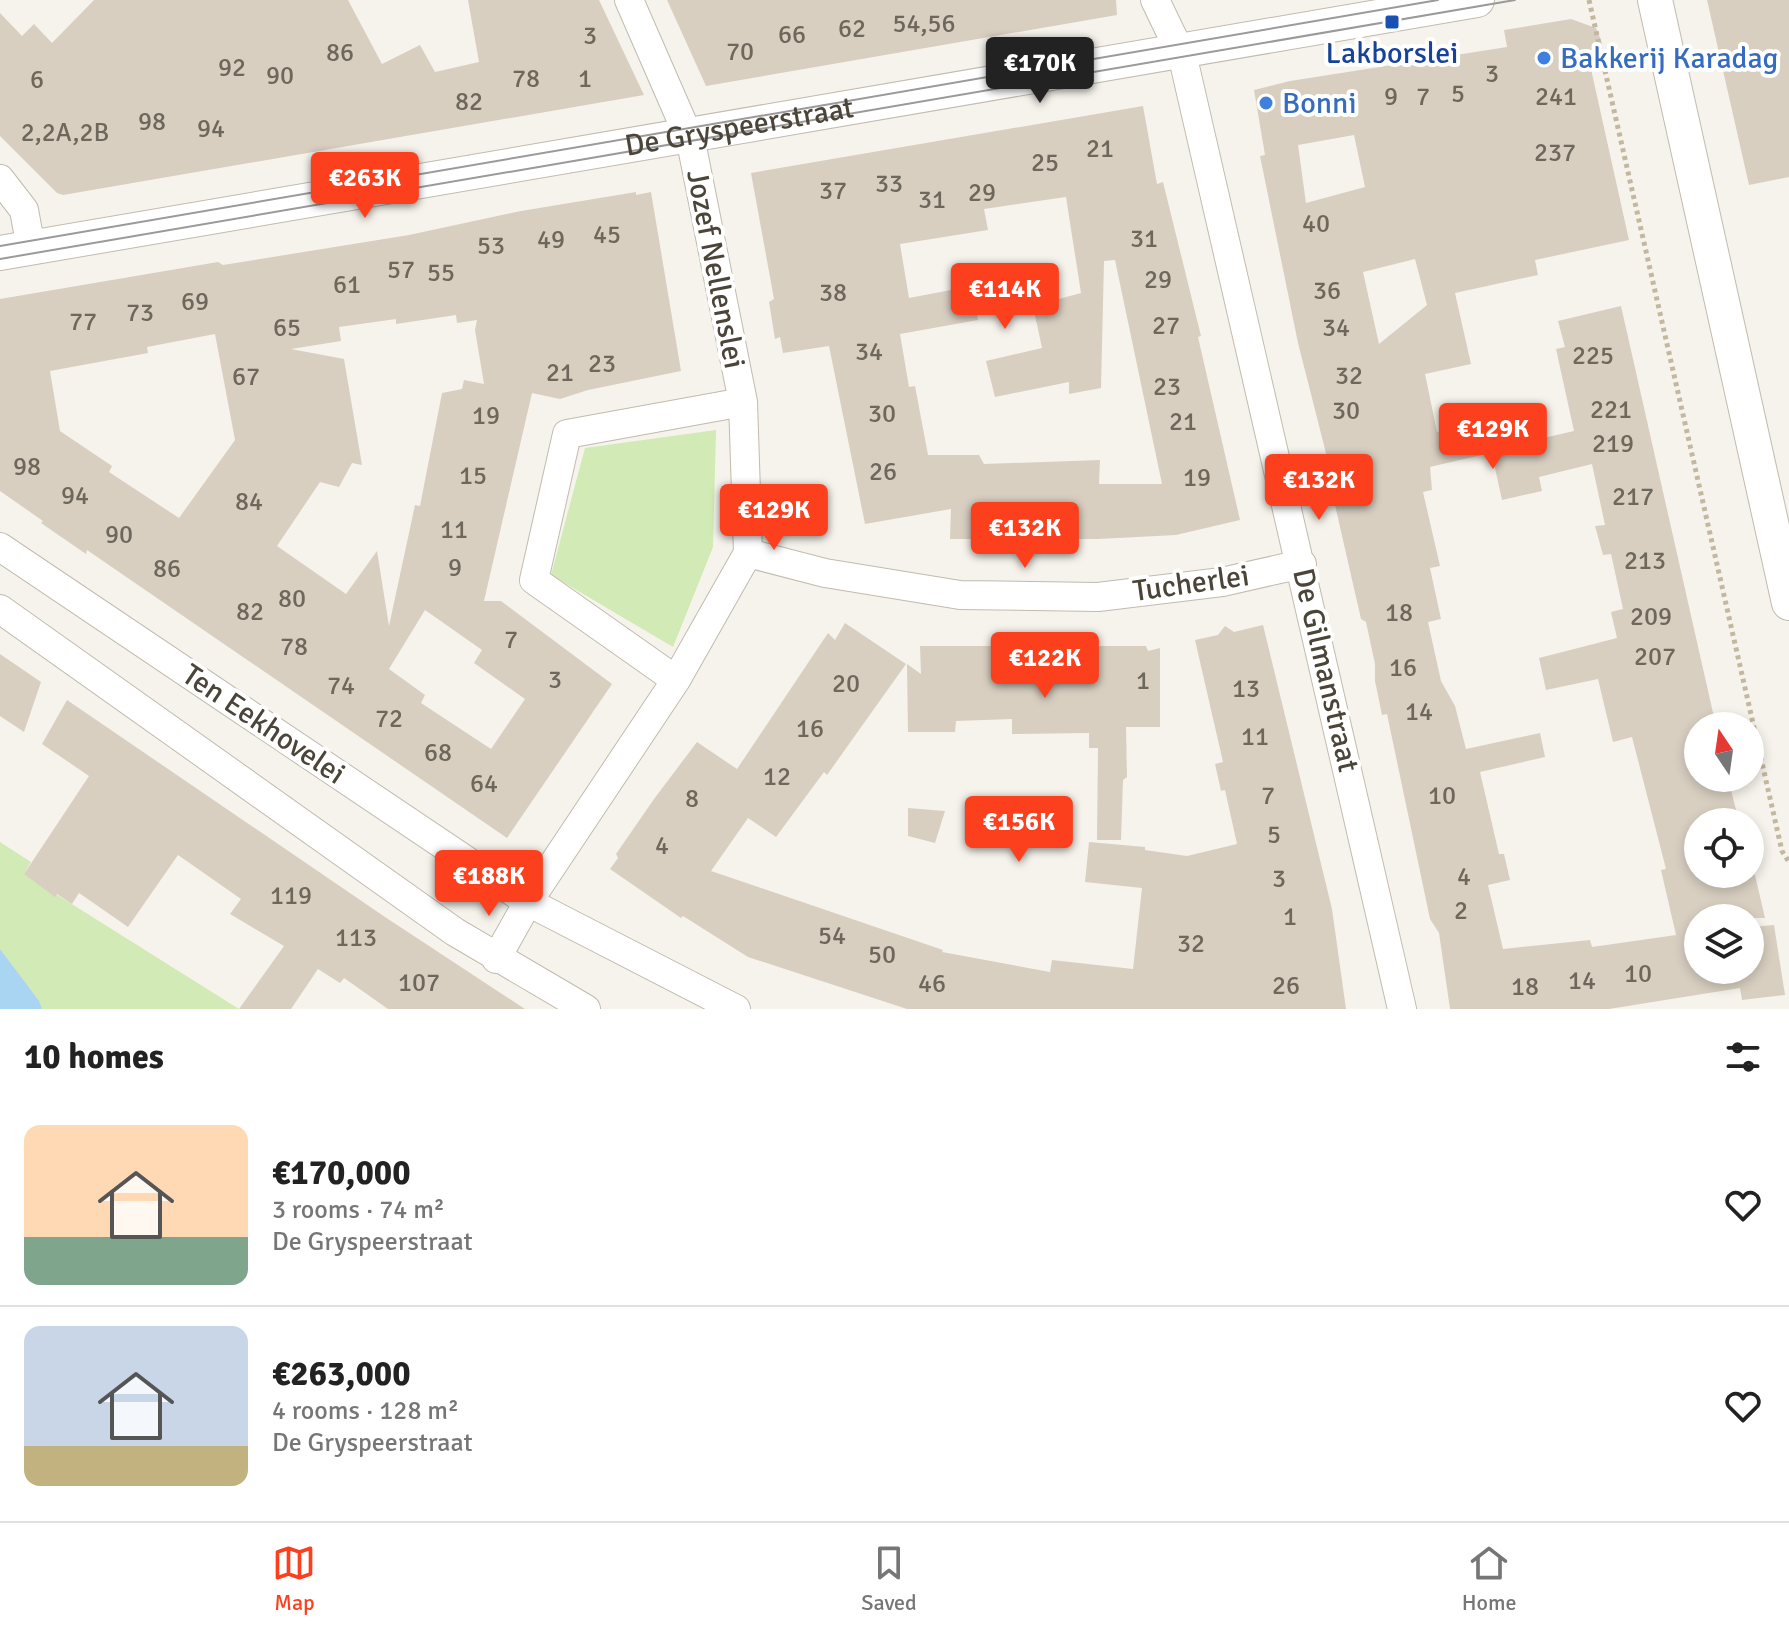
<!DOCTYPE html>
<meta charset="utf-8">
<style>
:root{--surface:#fff;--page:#f2f2f2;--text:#222;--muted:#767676;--line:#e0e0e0;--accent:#fc3f1d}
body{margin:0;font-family:Signika,sans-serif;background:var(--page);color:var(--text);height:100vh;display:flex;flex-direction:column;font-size:30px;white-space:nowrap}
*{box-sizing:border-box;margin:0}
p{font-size:26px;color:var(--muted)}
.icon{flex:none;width:44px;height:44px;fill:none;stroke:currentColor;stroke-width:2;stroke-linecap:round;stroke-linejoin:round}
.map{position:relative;height:1009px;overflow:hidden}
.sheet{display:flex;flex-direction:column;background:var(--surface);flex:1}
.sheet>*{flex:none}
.needle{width:52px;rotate:347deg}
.buttons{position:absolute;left:1684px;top:712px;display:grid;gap:16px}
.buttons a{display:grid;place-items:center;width:80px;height:80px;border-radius:50%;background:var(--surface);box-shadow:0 4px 12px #0003;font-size:40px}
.price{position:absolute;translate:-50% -68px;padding:0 18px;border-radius:8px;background:var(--accent);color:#fff;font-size:26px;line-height:52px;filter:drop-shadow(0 2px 4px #0008)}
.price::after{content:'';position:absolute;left:50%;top:48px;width:24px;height:18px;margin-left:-12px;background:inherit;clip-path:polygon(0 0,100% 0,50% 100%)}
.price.current{background:#222;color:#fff}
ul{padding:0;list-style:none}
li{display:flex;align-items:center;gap:24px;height:200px;padding:0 24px}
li+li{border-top:2px solid var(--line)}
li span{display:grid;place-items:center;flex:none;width:224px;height:160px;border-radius:16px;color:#555}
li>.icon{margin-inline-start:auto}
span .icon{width:96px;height:96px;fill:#fffc;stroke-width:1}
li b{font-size:34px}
h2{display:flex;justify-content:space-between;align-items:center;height:96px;padding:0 24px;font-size:34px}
.tabs{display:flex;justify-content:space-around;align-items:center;height:112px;border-top:2px solid var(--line);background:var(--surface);font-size:22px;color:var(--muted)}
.tabs a{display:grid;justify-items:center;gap:4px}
.tabs .current{color:var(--accent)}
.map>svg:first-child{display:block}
.green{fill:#d2eab5}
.water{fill:#a9d4f2}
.building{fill:#d8cfc1;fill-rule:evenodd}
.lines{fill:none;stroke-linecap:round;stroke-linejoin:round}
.minor-casing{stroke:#c2bbae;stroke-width:30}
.tertiary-casing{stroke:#c2bbae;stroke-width:36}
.path{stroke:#c4b79f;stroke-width:5;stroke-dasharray:4 4;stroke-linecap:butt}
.minor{stroke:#fff;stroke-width:28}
.tertiary{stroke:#fff;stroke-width:34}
.tram{stroke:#9a9a9a;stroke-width:2}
.transit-dot{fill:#1a4fb4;stroke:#fff;stroke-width:3}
.shop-dot{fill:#3f7fe0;stroke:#fff;stroke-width:3}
.labels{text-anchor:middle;stroke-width:8;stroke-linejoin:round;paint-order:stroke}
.number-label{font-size:26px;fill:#6e675b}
.transit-label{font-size:30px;fill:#164399;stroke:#fff}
.shop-label{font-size:30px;fill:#366cbe;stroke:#fff;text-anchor:start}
.street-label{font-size:30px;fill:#4b4439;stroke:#fff}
</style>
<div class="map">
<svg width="1789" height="1009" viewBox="0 0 1789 1009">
<rect width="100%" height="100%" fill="#f6f3ec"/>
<path class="green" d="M 716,430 L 713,547 L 673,647 L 551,575 L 585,448 Z
M 0,842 L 31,862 L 24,874 L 239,1009 L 42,1009 L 0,949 Z"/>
<path class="water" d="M 0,949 L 39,1001 L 42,1009 L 0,1009 Z"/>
<path class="building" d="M 94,0 L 348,0 L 382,64 L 420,45 L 435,72 L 479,62 L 468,0 L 599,0 L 644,95 L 63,195 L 57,193 L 0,136 L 0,13 L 22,36 L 34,24 L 52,43 Z
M 667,0 L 1116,0 L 1117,15 L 706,86 Z
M 1707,0 L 1789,0 L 1789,177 L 1749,185 Z
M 1571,19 L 1596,28 L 1601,40 L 1607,66 L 1591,69 L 1629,240 L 1535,260 L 1538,275 L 1455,293 L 1471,364 L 1425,374 L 1437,432 L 1483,423 L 1490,453 L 1430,467 L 1432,490 L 1423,492 L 1440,566 L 1430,568 L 1441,619 L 1428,622 L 1441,681 L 1455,706 L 1466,749 L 1540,733 L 1545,757 L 1480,772 L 1499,854 L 1504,854 L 1510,880 L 1488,885 L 1503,949 L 1590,940 L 1592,947 L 1676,935 L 1661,870 L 1666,869 L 1632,737 L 1613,742 L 1598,679 L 1546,690 L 1539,658 L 1617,638 L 1611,612 L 1623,609 L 1611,554 L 1603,555 L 1595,526 L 1605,525 L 1592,464 L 1539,477 L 1542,491 L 1502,500 L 1491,450 L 1574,431 L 1556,349 L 1565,347 L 1558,321 L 1621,306 L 1716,726 L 1698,726 L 1698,778 L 1728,778 L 1739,822 L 1698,822 L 1698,874 L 1755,875 L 1765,918 L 1698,918 L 1698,970 L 1750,970 L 1750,927 L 1774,925 L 1785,995 L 1742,1000 L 1740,988 L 1609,1009 L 1450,1009 L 1439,933 L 1430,919 L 1387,714 L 1382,715 L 1375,681 L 1375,664 L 1366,622 L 1361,619 L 1327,470 L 1330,469 L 1298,343 L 1260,156 L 1265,155 L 1254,90 L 1290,81 L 1507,47 L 1504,30 ZM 1354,135 L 1365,187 L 1306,203 L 1298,145 ZM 1415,259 L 1427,305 L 1379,344 L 1363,272 Z
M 1143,106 L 1157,184 L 1163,182 L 1201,336 L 1198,337 L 1240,520 L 1176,535 L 1098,539 L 950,539 L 951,509 L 865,524 L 829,346 L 783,353 L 780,337 L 775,339 L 769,302 L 774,299 L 751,173 ZM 1066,197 L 1081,293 L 1033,306 L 1042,348 L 986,361 L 995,397 L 1069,382 L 1069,394 L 1101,388 L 1104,261 L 1115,260 L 1162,484 L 1099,484 L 1100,460 L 984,464 L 979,455 L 928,455 L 915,386 L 909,387 L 900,334 L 978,320 L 972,286 L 909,298 L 900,244 L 988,230 L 984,209 Z
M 636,192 L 636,195 L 651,192 L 681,371 L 588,390 L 560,399 L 532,393 L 484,601 L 501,601 L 612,684 L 507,838 L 87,550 L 86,554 L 41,523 L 43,521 L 0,491 L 0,299 L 218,262 L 223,265 L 409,235 L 521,211 ZM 456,315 L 457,323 L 477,320 L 475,330 L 484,384 L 464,380 L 462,389 L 442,393 L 420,506 L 415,505 L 389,626 L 377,551 L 346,594 L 277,546 L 320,482 L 339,487 L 352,463 L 362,465 L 344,359 L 291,349 L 341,341 L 339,327 L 396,319 L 396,324 ZM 215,334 L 235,440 L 179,518 L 109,472 L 112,466 L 60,431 L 50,371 L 148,353 L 147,347 ZM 425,610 L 482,650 L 474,663 L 525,699 L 491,749 L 421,703 L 425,695 L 389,669 Z
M 845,623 L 906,664 L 827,775 L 824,772 L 776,837 L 748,818 L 711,871 L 943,950 L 942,952 L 1050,972 L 1052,960 L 1133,969 L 1142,888 L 1085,882 L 1089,842 L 1145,847 L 1145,850 L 1187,856 L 1237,844 L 1225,790 L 1221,791 L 1215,764 L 1223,762 L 1195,640 L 1218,635 L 1225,626 L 1234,632 L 1263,625 L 1332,909 L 1346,1009 L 907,1009 L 748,957 L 683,916 L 681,918 L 610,869 L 618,858 L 616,854 L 654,799 L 697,742 L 737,769 L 828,633 L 835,640 Z
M 920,646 L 1146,646 L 1148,651 L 1160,648 L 1160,727 L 1126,727 L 1127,777 L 1123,780 L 1121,840 L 1097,840 L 1098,748 L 1089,748 L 1089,733 L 1012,734 L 1012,719 L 956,721 L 955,732 L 908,732 L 907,664 L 921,674 Z
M 0,654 L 41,682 L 24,732 L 0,716 Z
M 67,700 L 385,917 L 525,1009 L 388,1009 L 344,978 L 340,983 L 318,969 L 291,1009 L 239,1009 L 284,946 L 230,914 L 241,899 L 178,855 L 128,927 L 79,893 L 72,904 L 57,894 L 55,897 L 24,874 L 89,776 L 42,744 Z
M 908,808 L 945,811 L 935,843 L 908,836 Z"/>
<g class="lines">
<g class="minor-casing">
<path id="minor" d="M 1155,0 L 1183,58 L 1402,1009
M 0,179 L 24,210 L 31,248
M 0,547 L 528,902 L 736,1009
M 748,553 L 825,573 L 960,595 L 1098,597 L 1222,582 L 1302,564
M 0,609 L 455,932 L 586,1009
M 676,680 L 534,580 L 567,434 L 743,402
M 496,959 L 528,902 L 676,680 L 748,553 L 743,402 L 691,142 L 629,0"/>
</g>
<g class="tertiary-casing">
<g id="tertiary">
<path d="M 1655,0 L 1789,603"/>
<path id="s1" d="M 0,253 L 1477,0"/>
</g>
</g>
<path class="path" d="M 1589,0 L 1782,851 L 1789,862"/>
<use href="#minor" class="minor"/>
<use href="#tertiary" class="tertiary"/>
<path class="tram" d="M 0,246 L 1438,0
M 0,259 L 1515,0"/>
</g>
<rect class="transit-dot" x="1384" y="14" width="16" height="16" rx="4"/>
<g class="shop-dot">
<circle cx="1544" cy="58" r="8"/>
<circle cx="1266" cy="103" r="8"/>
</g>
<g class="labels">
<g class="number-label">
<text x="924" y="32">54,56</text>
<text x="852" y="37">62</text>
<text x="792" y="43">66</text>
<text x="590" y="44">3</text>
<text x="740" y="60">70</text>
<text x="340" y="61">86</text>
<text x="232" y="76">92</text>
<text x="1492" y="82">3</text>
<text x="280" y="84">90</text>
<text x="526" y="87">78</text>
<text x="585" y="87">1</text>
<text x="37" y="88">6</text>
<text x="1458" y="102">5</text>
<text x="1391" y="105">9</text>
<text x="1423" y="105">7</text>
<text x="1556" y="105">241</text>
<text x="469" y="110">82</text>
<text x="152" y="130">98</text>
<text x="211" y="137">94</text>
<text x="65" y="141">2,2A,2B</text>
<text x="1100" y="157">21</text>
<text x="1555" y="161">237</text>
<text x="1045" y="171">25</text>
<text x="889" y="192">33</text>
<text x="833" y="199">37</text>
<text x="982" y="201">29</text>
<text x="932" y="208">31</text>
<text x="1316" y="232">40</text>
<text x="607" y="243">45</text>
<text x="1144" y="247">31</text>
<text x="551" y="248">49</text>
<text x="491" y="254">53</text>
<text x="401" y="278">57</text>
<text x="441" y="281">55</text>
<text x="1158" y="288">29</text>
<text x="347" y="293">61</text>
<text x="1327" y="299">36</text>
<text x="833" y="301">38</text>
<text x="195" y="310">69</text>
<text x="140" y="321">73</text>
<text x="83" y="330">77</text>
<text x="1166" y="334">27</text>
<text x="287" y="336">65</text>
<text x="1336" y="336">34</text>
<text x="869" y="360">34</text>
<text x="1593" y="364">225</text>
<text x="602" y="372">23</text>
<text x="560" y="381">21</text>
<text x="1349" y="384">32</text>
<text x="246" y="385">67</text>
<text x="1167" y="395">23</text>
<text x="1611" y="418">221</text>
<text x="1346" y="419">30</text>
<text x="882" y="422">30</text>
<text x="486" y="424">19</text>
<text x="1183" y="430">21</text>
<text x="1613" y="452">219</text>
<text x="27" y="475">98</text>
<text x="883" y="480">26</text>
<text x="473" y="484">15</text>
<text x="1197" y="486">19</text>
<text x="75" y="504">94</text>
<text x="1633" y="505">217</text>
<text x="249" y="510">84</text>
<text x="454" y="538">11</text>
<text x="119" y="543">90</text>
<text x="1645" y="569">213</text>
<text x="455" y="576">9</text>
<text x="167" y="577">86</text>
<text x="292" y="607">80</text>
<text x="250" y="620">82</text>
<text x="1399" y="621">18</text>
<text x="1651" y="625">209</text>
<text x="511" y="648">7</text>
<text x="294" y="655">78</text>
<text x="1655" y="665">207</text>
<text x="1403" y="676">16</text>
<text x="555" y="688">3</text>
<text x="1143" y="689">1</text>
<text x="846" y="692">20</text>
<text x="341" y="694">74</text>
<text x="1246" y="697">13</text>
<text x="1419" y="720">14</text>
<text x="389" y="727">72</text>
<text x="810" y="737">16</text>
<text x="1255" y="745">11</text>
<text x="438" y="761">68</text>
<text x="777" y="785">12</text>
<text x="484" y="792">64</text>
<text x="1268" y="804">7</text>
<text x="1442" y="804">10</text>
<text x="692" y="807">8</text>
<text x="1274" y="843">5</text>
<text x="662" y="854">4</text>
<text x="1464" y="885">4</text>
<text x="1279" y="887">3</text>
<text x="291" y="904">119</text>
<text x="1461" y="919">2</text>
<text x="1290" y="925">1</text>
<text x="832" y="944">54</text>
<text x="356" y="946">113</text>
<text x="1191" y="952">32</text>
<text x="882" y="963">50</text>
<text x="1638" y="982">10</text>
<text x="1582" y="989">14</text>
<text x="419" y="991">107</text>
<text x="932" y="992">46</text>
<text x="1286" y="994">26</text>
<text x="1525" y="995">18</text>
</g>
<g class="transit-label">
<text x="1392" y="63">Lakborslei</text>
</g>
<g class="shop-label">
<text x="1560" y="68">Bakkerij Karadag</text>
<text x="1282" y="113">Bonni</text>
</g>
<g class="street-label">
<text dy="10" stroke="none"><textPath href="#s1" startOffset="750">De Gryspeerstraat</textPath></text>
<text transform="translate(716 269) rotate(79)" y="10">Jozef Nellenslei</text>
<text transform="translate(1191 583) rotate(-8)" y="10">Tucherlei</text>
<text transform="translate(1326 670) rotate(77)" y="10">De Gilmanstraat</text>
<text transform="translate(264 724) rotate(34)" y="10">Ten Eekhovelei</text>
</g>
</g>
</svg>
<div class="buttons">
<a><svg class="needle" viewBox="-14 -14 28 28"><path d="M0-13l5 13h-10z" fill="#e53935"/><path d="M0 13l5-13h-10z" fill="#767676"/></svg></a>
<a><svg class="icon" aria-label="locate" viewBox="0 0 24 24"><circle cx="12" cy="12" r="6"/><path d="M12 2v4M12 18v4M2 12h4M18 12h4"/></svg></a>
<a><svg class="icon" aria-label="layers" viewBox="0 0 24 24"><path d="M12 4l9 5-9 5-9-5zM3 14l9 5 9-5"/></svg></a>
</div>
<b class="price current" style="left:1040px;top:105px">€170K</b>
<b class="price" style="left:365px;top:220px">€263K</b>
<b class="price" style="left:1005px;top:331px">€114K</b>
<b class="price" style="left:1493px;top:471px">€129K</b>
<b class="price" style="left:1319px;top:522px">€132K</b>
<b class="price" style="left:774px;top:552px">€129K</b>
<b class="price" style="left:1025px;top:570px">€132K</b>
<b class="price" style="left:1045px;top:700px">€122K</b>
<b class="price" style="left:1019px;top:864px">€156K</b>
<b class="price" style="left:489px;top:918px">€188K</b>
</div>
<section class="sheet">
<h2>10 homes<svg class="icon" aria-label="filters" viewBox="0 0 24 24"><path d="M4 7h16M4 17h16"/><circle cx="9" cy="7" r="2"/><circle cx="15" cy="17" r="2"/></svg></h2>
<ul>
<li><span style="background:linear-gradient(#ffd9b3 70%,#7fa58c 0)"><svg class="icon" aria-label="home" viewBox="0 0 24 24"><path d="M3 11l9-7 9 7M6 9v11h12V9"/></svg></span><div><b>€170,000</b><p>3 rooms · 74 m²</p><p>De Gryspeerstraat</p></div><svg class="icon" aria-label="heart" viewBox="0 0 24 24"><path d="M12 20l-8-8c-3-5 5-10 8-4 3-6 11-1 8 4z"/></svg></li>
<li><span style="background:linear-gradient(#c9d6e8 75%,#c2b280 0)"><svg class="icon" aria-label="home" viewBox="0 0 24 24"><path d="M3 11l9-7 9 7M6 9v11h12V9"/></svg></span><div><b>€263,000</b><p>4 rooms · 128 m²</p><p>De Gryspeerstraat</p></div><svg class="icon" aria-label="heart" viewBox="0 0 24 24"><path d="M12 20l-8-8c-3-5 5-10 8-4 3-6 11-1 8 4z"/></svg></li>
</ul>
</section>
<nav class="tabs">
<a class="current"><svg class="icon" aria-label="map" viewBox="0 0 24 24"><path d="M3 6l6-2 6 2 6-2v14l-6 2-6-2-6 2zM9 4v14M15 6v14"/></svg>Map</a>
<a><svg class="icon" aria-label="saved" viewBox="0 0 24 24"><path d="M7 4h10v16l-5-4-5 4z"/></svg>Saved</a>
<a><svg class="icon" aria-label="home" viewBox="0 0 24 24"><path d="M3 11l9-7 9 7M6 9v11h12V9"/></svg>Home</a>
</nav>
